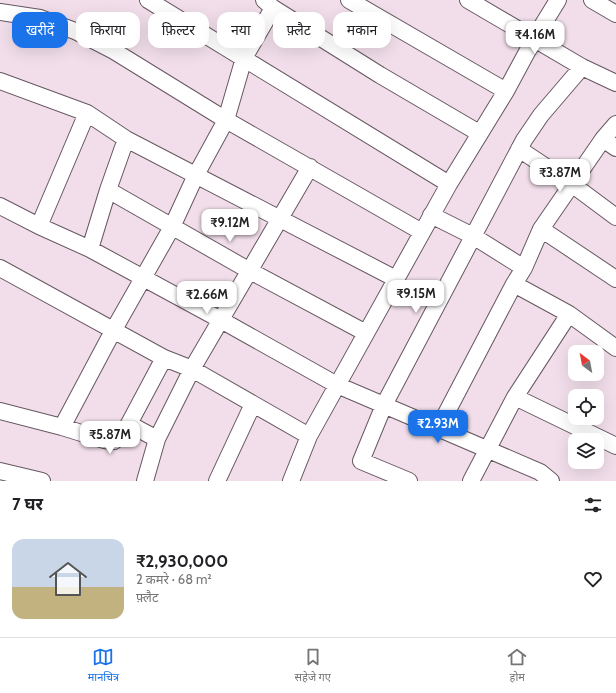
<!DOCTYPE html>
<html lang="hi">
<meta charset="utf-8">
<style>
:root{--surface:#fff;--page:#f2f2f2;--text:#202124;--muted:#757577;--line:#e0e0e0;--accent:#1a73e8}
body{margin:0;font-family:Cabin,"Noto Sans Devanagari",sans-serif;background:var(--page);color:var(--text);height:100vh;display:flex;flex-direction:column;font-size:15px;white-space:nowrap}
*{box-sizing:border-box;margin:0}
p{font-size:13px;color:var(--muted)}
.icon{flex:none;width:22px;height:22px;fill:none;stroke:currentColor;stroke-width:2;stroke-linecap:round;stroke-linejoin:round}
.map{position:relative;height:481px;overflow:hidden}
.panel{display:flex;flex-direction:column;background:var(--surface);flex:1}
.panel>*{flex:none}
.hud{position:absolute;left:12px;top:12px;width:400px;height:36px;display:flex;gap:8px}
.needle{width:26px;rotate:328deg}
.fabs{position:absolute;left:568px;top:345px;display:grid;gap:8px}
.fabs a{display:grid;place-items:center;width:36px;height:36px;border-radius:8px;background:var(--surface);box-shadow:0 4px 16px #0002;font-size:20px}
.price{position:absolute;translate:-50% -34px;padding:0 9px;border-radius:8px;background:#fff;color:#222;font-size:13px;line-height:26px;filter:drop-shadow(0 1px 2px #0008)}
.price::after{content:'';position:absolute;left:50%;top:24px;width:12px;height:9px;margin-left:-6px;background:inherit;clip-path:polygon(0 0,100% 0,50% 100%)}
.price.current{background:var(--accent);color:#fff}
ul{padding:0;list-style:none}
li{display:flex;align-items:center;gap:12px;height:100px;padding:0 12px}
li span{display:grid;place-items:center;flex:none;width:112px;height:80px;border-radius:12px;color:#555}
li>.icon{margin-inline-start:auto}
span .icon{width:48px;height:48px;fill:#fffc;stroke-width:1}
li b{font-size:17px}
h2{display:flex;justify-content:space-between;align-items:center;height:48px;padding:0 12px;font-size:17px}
.pill{padding:0 14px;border-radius:12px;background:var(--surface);box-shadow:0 4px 16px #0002;font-size:14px;line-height:36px}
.pill.current{background:var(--accent);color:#fff}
.tabs{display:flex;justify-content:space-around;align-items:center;height:56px;border-top:1px solid var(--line);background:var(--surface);font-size:11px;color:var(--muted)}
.tabs a{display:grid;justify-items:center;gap:2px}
.tabs .current{color:var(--accent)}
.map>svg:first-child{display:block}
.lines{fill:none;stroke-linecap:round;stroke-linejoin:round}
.minor-casing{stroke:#675761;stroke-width:18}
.minor{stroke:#fff;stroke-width:16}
</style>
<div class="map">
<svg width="616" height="481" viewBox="0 0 616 481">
<rect width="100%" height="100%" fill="#f1deea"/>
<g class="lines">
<g class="minor-casing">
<path id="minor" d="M 148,0 L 449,184 L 309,436
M 264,0 L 273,8 L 380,75 L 479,133
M 349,0 L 506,91
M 468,0 L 582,67 L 616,83
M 592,0 L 616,14
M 0,12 L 40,18 L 75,31 L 114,51 L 226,120 L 422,232
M 0,81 L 87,113 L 126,139 L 396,279
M 126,139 L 108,190 L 250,271 L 366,333
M 603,139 L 616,124
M 519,149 L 573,185 L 616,217
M 449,184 L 506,91 L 534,39 L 558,0
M 0,206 L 39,226 L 90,249 L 221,320 L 337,385 L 540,472 L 551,481
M 431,215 L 473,236 L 524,268 L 514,284 L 569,314 L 515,397 L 471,481
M 39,226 L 87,113
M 541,229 L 616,279
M 90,249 L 108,190
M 0,268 L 164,358 L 192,369 L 309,436 L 291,481
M 524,268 L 541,229 L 603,139 L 616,148
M 569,314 L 616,348
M 515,397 L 616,446
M 0,411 L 62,427 L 104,440 L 114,441 L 123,435 L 164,358
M 129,424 L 157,439
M 62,427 L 113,331 L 172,227 L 196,175 L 226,120 L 244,58 L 273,8
M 438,429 L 514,284
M 0,471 L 42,481
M 145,481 L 157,439 L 192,369 L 310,167
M 217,481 L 253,404
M 409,481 L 361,461 L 384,405 L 524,140 L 541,115 L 582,67"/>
</g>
<use href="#minor" class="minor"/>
</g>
</svg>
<div class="fabs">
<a><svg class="needle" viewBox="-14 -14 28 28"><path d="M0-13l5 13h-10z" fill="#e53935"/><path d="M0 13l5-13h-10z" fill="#757577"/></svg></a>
<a><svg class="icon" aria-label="locate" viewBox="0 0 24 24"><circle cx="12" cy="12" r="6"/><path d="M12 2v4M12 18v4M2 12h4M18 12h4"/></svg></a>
<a><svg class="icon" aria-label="layers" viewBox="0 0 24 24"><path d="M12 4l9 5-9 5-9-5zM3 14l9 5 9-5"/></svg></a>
</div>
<b class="price" style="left:535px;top:55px">₹4.16M</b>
<b class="price" style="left:560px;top:193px">₹3.87M</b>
<b class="price" style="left:230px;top:243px">₹9.12M</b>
<b class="price" style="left:416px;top:314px">₹9.15M</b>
<b class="price" style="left:207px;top:315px">₹2.66M</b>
<b class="price current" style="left:438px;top:444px">₹2.93M</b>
<b class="price" style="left:110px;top:455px">₹5.87M</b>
<div class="hud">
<a class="pill current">खरीदें</a>
<a class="pill">किराया</a>
<a class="pill">फ़िल्टर</a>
<a class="pill">नया</a>
<a class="pill">फ़्लैट</a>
<a class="pill">मकान</a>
</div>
</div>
<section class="panel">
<h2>7 घर<svg class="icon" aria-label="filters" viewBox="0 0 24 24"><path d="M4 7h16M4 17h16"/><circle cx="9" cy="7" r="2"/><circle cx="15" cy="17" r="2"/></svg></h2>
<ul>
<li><span style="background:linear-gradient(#c9d6e8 60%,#c2b280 0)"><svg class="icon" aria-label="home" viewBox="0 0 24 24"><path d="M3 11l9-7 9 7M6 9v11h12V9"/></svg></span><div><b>₹2,930,000</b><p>2 कमरे · 68 m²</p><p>फ़्लैट</p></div><svg class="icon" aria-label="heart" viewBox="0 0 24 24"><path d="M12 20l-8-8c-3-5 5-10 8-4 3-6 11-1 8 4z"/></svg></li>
</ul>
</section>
<nav class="tabs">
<a class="current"><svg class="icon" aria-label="map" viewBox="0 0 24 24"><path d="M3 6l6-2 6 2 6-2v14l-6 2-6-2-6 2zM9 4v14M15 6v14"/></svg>मानचित्र</a>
<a><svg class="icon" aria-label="saved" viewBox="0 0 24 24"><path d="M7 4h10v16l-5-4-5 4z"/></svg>सहेजे गए</a>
<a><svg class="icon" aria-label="home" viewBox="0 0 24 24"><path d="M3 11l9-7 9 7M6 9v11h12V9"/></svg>होम</a>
</nav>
